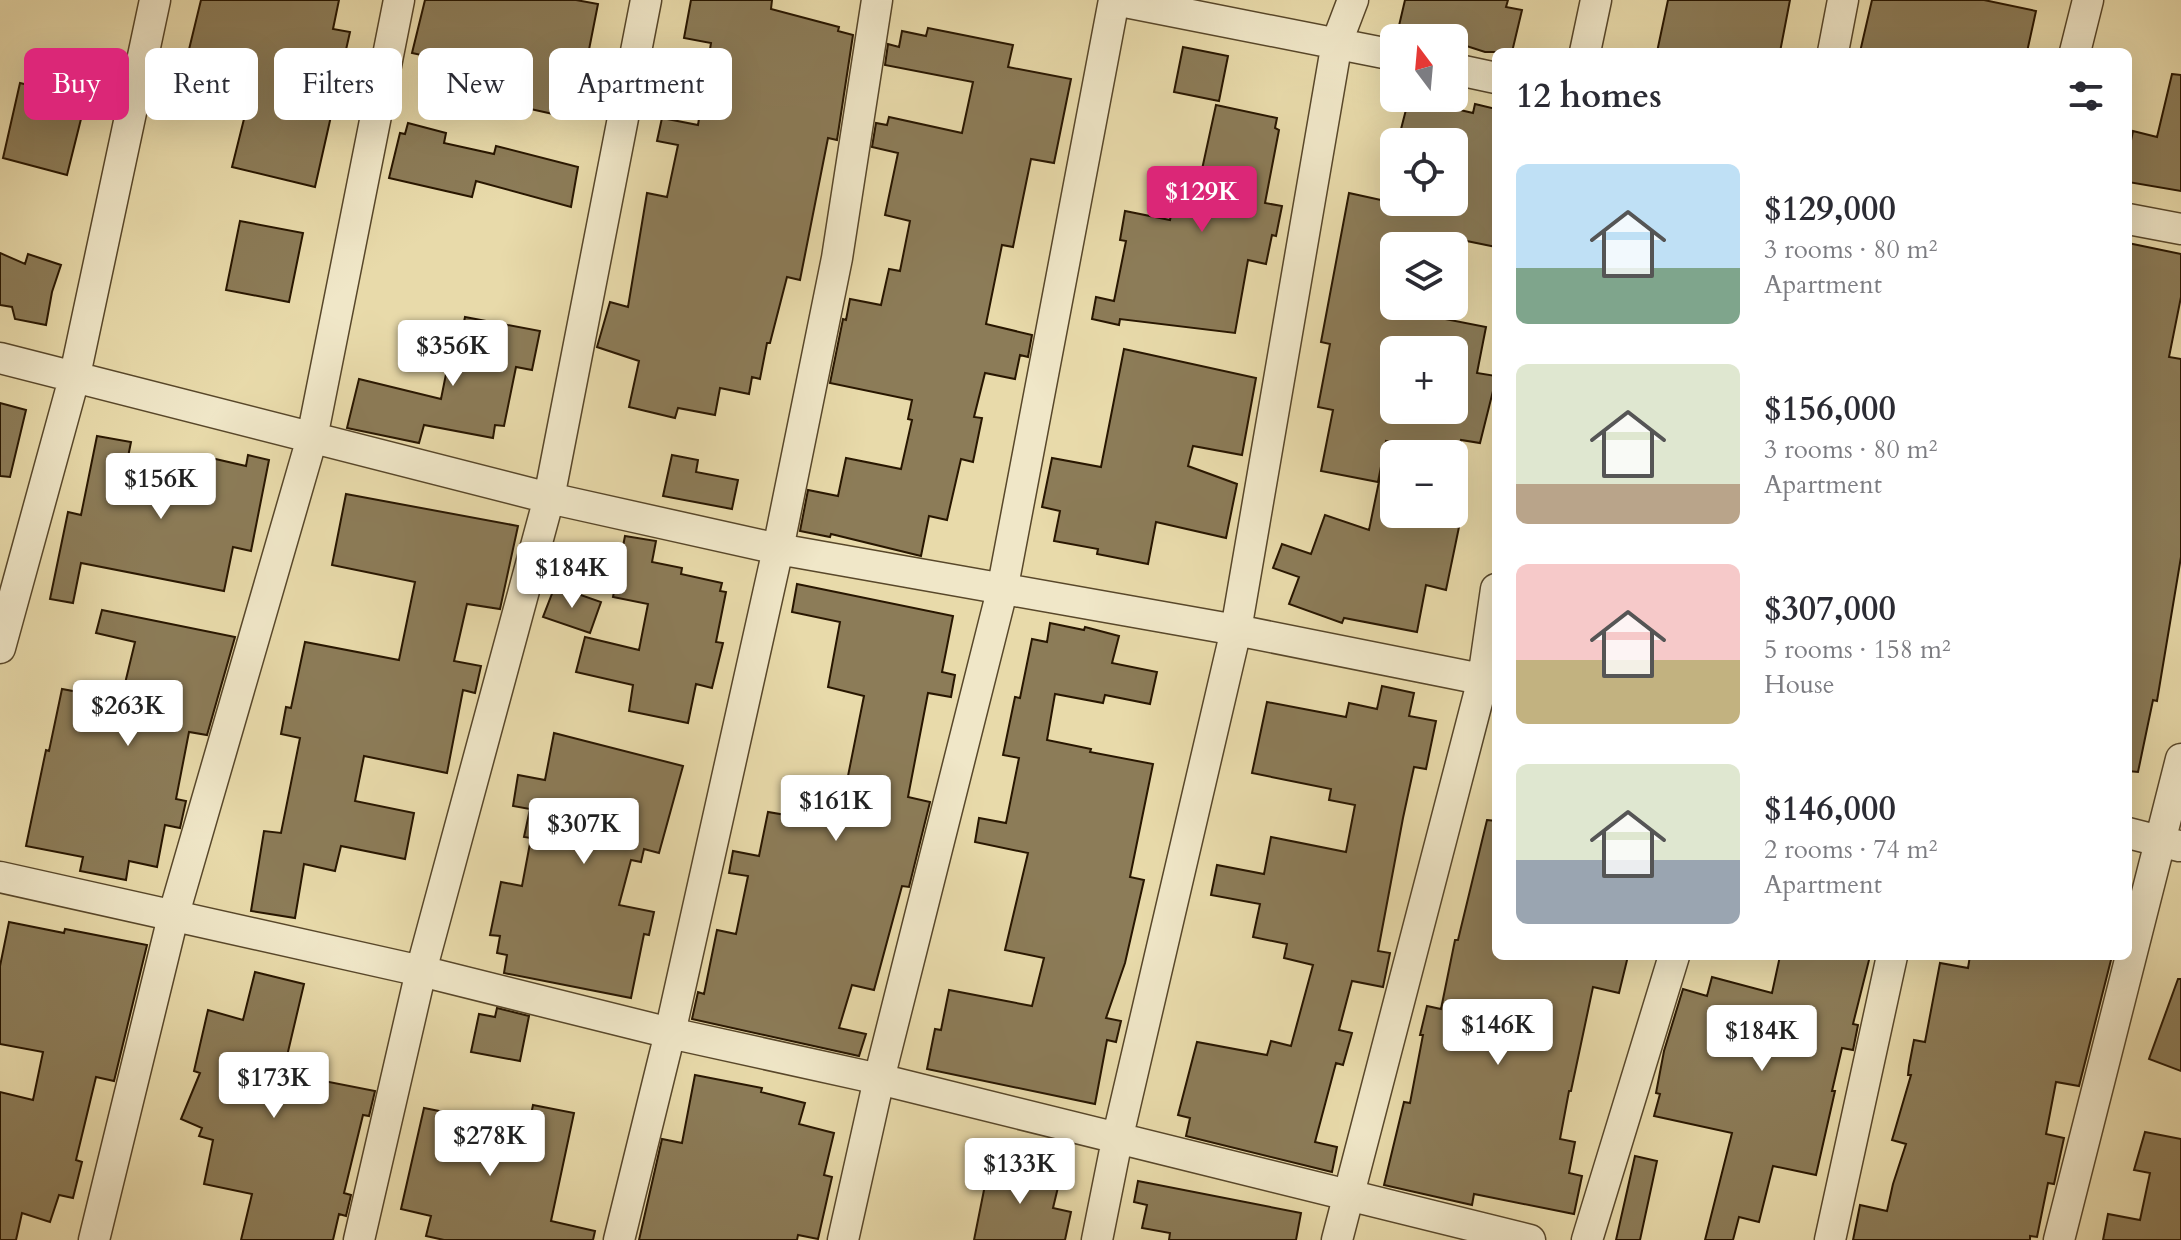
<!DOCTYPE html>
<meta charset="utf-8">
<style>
:root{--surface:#fff;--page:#f2f2f3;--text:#2b2b33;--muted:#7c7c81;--accent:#db2777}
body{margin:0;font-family:Cardo,serif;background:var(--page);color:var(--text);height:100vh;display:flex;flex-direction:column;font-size:30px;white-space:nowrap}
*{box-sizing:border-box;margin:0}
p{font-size:26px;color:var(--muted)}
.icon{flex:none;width:44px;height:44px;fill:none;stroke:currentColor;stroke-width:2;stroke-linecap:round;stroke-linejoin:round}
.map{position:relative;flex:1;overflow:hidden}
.side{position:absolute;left:1492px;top:48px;width:640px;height:912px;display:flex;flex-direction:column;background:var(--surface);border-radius:12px;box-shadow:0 8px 32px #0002}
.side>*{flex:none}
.top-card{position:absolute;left:24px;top:48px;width:760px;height:72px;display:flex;gap:16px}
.needle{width:52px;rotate:344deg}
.buttons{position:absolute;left:1380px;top:24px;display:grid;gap:16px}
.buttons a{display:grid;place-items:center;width:88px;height:88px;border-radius:12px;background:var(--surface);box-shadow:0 8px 32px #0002;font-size:40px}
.price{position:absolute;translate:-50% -68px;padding:0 18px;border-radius:8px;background:#fff;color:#222;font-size:26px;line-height:52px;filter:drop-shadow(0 2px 4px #0008)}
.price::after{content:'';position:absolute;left:50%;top:48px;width:24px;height:18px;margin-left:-12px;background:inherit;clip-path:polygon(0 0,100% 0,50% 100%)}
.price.current{background:var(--accent);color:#fff}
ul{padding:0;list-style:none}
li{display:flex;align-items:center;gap:24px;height:200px;padding:0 24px}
li span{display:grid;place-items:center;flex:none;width:224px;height:160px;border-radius:12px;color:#555}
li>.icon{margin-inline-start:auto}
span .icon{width:96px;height:96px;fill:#fffc;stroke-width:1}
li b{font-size:34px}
h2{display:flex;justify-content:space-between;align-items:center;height:96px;padding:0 24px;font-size:34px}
.pill{padding:0 28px;border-radius:12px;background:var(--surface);box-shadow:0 8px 32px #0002;font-size:28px;line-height:72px}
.pill.current{background:var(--accent);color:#fff}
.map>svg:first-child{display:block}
.building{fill:#8c7c58;stroke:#281600;stroke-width:2;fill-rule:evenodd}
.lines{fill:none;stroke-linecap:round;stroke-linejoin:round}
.minor-casing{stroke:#58472a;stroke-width:33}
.minor{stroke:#f0e7c8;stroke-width:30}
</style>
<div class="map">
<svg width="2181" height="1240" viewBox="0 0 2181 1240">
<rect width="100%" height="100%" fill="#e8daaa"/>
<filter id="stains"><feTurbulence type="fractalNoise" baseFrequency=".0025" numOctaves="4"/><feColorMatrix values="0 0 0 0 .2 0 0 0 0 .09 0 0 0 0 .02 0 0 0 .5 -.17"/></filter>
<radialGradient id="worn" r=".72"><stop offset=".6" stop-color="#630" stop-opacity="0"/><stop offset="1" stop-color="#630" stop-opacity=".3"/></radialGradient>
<path class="building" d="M 201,0 L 339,0 L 333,29 L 350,32 L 315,187 L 232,167 L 252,87 L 184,70 Z
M 425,0 L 576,0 L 598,4 L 584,75 L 582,74 L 571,118 L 508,104 L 509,97 L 435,82 L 440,59 L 412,53 Z
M 691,0 L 772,0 L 771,9 L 839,27 L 838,31 L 853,35 L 837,140 L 828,138 L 800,280 L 787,277 L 770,343 L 767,343 L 760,379 L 752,377 L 749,394 L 720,388 L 715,415 L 678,408 L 675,418 L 629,407 L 639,361 L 597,347 L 610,302 L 628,307 L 647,193 L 667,197 L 678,145 L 657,141 L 662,118 L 698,125 L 711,43 L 684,38 Z
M 1405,0 L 1508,0 L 1506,7 L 1522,10 L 1512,52 L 1485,52 L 1454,42 L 1454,38 L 1435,38 L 1398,30 Z
M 1668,0 L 1790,0 L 1780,52 L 1657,52 Z
M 1872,0 L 1984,0 L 2036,11 L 2027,52 L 1860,52 Z
M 928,28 L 1013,45 L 1008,67 L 1071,79 L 1054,163 L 1031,159 L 1013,247 L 1002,245 L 986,324 L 1032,335 L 1028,357 L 1020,355 L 1015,379 L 985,373 L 974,417 L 982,418 L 973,462 L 961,459 L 947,520 L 929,516 L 921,556 L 831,534 L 830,537 L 800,531 L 808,490 L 838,496 L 846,458 L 901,469 L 912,420 L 908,419 L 912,400 L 830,383 L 843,319 L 846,320 L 850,299 L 881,305 L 889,269 L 900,271 L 910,221 L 885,215 L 898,153 L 872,147 L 876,123 L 887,125 L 889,117 L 962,133 L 973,82 L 885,65 L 888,44 L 899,47 L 902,31 L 926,36 Z
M 1183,47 L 1228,56 L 1219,101 L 1174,92 Z
M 2172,74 L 2181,75 L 2181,191 L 2128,182 L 2128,155 L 2133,131 L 2157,137 Z
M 20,83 L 86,99 L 67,175 L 3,158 Z
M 1409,98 L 1473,113 L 1475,104 L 1496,109 L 1496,247 L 1442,236 L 1439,246 L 1394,246 L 1394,309 L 1486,327 L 1477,373 L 1496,376 L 1496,379 L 1480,443 L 1461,440 L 1458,454 L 1386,441 L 1378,482 L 1321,471 L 1333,410 L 1318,407 L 1330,344 L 1321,342 L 1349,193 L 1390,202 L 1454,202 L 1454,142 L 1402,142 L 1404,134 L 1400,133 ZM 1394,350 L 1454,350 L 1454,410 L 1394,410 Z
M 1216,105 L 1277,118 L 1275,128 L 1279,130 L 1265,203 L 1282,206 L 1276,236 L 1272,235 L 1266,264 L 1248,260 L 1235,333 L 1120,319 L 1119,325 L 1092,319 L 1096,297 L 1114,301 L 1126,241 L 1120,240 L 1125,211 L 1170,220 L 1181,170 L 1201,174 Z
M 408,123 L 446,133 L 444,143 L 494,154 L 496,146 L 578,167 L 571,207 L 476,181 L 472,197 L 389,178 L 400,133 L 405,134 Z
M 240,221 L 303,233 L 289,302 L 226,290 Z
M 2128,243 L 2181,254 L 2181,297 L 2169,357 L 2181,359 L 2181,557 L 2157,701 L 2153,700 L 2138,772 L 2128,771 Z
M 0,253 L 25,264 L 28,254 L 61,265 L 52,292 L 46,325 L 15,319 L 12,307 L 0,305 Z
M 465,317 L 540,331 L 532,370 L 516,367 L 504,426 L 495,425 L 493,438 L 424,425 L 419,443 L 347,428 L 359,379 L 441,399 L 448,364 L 455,365 Z
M 1124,349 L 1256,378 L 1242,455 L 1193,446 L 1188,466 L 1237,484 L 1226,538 L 1156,522 L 1148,564 L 1097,554 L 1098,549 L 1054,541 L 1060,511 L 1042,507 L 1052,458 L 1101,467 Z
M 0,403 L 26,410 L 10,477 L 0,476 Z
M 97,436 L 131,442 L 126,467 L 192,482 L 198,455 L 246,466 L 248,455 L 269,460 L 251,551 L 233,547 L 224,591 L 81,563 L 73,603 L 50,599 L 68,512 L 81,515 Z
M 672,455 L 698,460 L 696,472 L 738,480 L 732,509 L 663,496 Z
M 1383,462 L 1394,463 L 1394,514 L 1437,514 L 1435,522 L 1459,527 L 1446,590 L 1426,585 L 1417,632 L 1344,618 L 1342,623 L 1289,604 L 1299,577 L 1273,568 L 1282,544 L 1311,554 L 1325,515 L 1369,530 Z
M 346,494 L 518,526 L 500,609 L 467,604 L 454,661 L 481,666 L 475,693 L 463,690 L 447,773 L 364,756 L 355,801 L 414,813 L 405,859 L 341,846 L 335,871 L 304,864 L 295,918 L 251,911 L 264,831 L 281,833 L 300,738 L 281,734 L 286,707 L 291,708 L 305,642 L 399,660 L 415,582 L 332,565 Z
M 625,536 L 656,541 L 652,562 L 682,568 L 681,574 L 722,583 L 720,591 L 726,592 L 716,642 L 723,643 L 712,688 L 696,684 L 688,723 L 629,711 L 633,685 L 576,672 L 585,637 L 639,650 L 648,604 L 613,597 Z
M 797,584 L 953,616 L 942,672 L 955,675 L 951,697 L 928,693 L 908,797 L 930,802 L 909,887 L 902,886 L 874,990 L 852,985 L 839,1028 L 866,1034 L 859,1056 L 692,1019 L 698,992 L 704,994 L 717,930 L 736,934 L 748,876 L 729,873 L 733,851 L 759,856 L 768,812 L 786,815 L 789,799 L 838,808 L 843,785 L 846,786 L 864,696 L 828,687 L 840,622 L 792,612 Z
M 555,586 L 601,602 L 590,633 L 543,617 Z
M 102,610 L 235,637 L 207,735 L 189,732 L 176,799 L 186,801 L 180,828 L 165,825 L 157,867 L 129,861 L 126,880 L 80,871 L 83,857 L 26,846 L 46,750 L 49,751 L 62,689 L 121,700 L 135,642 L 96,633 Z
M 1050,623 L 1084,630 L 1085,627 L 1119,636 L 1112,663 L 1157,672 L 1150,704 L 1105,695 L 1103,703 L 1055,694 L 1047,740 L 1091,749 L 1090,752 L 1153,764 L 1130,877 L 1144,880 L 1125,963 L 1106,1018 L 1121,1021 L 1116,1042 L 1107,1040 L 1095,1104 L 927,1069 L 935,1029 L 941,1030 L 949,990 L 1032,1006 L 1044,958 L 1005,950 L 1028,853 L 975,842 L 979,818 L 1006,823 L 1019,758 L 1003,755 L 1015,697 L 1020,698 L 1032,639 L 1047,642 Z
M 1382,686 L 1414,693 L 1409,716 L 1436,721 L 1426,769 L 1414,767 L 1403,818 L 1378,951 L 1390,953 L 1383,987 L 1352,981 L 1339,1030 L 1352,1033 L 1343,1065 L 1336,1063 L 1315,1142 L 1337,1147 L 1332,1172 L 1186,1136 L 1190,1118 L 1178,1115 L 1197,1042 L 1267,1055 L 1271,1041 L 1291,1046 L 1313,965 L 1284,958 L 1287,944 L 1253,937 L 1260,904 L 1211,895 L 1217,865 L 1264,874 L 1271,837 L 1346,852 L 1355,805 L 1329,800 L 1331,789 L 1252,773 L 1267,702 L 1346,717 L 1349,703 L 1377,709 Z
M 554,733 L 683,766 L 659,853 L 644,849 L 641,862 L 631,860 L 619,905 L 654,912 L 649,935 L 644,934 L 631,998 L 504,973 L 507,955 L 497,953 L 500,936 L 490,935 L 501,882 L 522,886 L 531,838 L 524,837 L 530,809 L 513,806 L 518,775 L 545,780 Z
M 1487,820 L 1496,821 L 1496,956 L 1628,956 L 1619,993 L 1593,987 L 1571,1091 L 1569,1091 L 1560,1139 L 1575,1142 L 1569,1173 L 1582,1176 L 1574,1214 L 1474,1194 L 1472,1205 L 1384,1185 L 1404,1102 L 1410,1103 L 1423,1035 L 1420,1035 L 1427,1006 L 1441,1009 L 1455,940 L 1458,940 Z
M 9,922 L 64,933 L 65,929 L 147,945 L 114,1081 L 96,1077 L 76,1160 L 82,1162 L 73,1198 L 59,1195 L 50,1222 L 22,1213 L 16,1240 L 0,1240 L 0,1092 L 33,1100 L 43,1052 L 0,1044 L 0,966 Z
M 1780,956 L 1870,956 L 1853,1024 L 1858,1025 L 1853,1050 L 1842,1048 L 1832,1091 L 1835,1091 L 1816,1175 L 1773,1166 L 1759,1222 L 1739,1217 L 1733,1240 L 1705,1240 L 1732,1133 L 1654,1116 L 1660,1094 L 1656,1093 L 1664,1051 L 1683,989 L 1707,996 L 1712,977 L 1772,993 Z
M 1970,956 L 2112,956 L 2079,1086 L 2056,1082 L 2046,1134 L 2064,1138 L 2054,1184 L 2048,1183 L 2037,1237 L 2030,1236 L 2030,1240 L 1853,1240 L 1860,1205 L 1887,1211 L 1893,1184 L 1906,1144 L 1892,1140 L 1911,1075 L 1908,1075 L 1909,1066 L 1914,1040 L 1925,1042 L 1940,963 L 1968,968 Z
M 255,972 L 304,984 L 283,1073 L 375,1091 L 369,1116 L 363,1115 L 344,1193 L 351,1195 L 346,1216 L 339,1214 L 333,1240 L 241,1240 L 252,1194 L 204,1184 L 213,1140 L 199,1136 L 202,1128 L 181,1119 L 200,1073 L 194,1071 L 208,1010 L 243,1020 Z
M 2178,979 L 2181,979 L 2181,1071 L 2149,1059 Z
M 497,1008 L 529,1016 L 520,1061 L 471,1052 L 479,1014 L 495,1017 Z
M 695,1075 L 762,1088 L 761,1092 L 805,1103 L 799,1124 L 834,1133 L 824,1175 L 832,1177 L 818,1239 L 798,1235 L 797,1240 L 639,1240 L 662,1139 L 682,1143 Z
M 533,1105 L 574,1113 L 551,1221 L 595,1231 L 593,1240 L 444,1240 L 426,1236 L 431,1216 L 401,1209 L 424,1108 L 474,1118 L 527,1135 Z
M 2145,1132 L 2181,1139 L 2181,1240 L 2103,1240 L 2108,1214 L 2140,1220 L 2150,1173 L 2134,1170 Z
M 1635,1156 L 1657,1161 L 1640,1240 L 1616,1240 Z
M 990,1160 L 1052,1172 L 1051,1182 L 1059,1183 L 1053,1208 L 1071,1212 L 1065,1240 L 974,1240 Z
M 1138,1181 L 1301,1213 L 1296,1240 L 1169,1240 L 1170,1233 L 1142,1228 L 1147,1205 L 1134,1202 Z"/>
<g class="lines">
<g class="minor-casing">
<path id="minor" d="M 1115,0 L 1394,55
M 1585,52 L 1596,0
M 1833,52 L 1843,0
M 2075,52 L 2088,0
M 1454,69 L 1496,78
M 2128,219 L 2181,229
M 0,358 L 549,498 L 778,549 L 1236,630 L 1496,682
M 0,648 L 75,375 L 155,0
M 2128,833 L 2179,846
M 0,877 L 421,971 L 670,1033 L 879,1079 L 1530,1240
M 94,1240 L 173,917 L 312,438 L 399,0
M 359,1240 L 421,971 L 549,498 L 646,0
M 619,1240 L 670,1033 L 778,549 L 837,258 L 877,0
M 843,1240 L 879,1079 L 1002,591 L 1114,0
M 1097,1240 L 1117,1140 L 1236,630 L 1337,42 L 1353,0
M 1337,1240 L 1483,679 L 1496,589
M 1587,1240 L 1674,956
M 1830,1240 L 1892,956
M 2059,1240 L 2181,759"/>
</g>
<use href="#minor" class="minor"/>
</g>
<rect width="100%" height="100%" filter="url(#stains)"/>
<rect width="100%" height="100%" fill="url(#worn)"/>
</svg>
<div class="buttons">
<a><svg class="needle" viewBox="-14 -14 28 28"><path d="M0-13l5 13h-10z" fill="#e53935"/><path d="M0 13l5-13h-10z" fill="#7c7c81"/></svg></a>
<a><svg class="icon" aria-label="locate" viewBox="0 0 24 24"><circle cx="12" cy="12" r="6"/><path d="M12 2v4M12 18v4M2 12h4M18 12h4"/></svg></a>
<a><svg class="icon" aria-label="layers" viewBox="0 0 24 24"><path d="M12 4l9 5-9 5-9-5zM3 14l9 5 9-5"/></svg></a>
<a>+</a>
<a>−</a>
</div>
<b class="price current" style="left:1202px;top:234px">$129K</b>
<b class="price" style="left:453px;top:388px">$356K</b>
<b class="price" style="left:161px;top:521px">$156K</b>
<b class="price" style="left:572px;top:610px">$184K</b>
<b class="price" style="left:128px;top:748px">$263K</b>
<b class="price" style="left:836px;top:843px">$161K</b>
<b class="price" style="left:584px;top:866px">$307K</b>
<b class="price" style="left:1498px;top:1067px">$146K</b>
<b class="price" style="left:1762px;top:1073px">$184K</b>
<b class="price" style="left:274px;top:1120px">$173K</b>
<b class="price" style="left:490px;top:1178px">$278K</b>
<b class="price" style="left:1020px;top:1206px">$133K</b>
<div class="top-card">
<a class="pill current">Buy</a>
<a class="pill">Rent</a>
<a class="pill">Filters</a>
<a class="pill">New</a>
<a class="pill">Apartment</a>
</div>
<section class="side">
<h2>12 homes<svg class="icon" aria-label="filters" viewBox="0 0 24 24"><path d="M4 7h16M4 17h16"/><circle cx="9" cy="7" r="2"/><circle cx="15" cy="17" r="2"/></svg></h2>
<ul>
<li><span style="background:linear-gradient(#bfe0f5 65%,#7fa58c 0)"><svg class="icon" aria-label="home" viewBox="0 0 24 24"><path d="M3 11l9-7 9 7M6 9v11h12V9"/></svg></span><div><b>$129,000</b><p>3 rooms · 80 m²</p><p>Apartment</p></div></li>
<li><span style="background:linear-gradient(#dfe7d0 75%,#b9a48a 0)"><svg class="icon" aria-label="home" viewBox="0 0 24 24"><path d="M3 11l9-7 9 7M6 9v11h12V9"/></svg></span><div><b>$156,000</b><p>3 rooms · 80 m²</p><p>Apartment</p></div></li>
<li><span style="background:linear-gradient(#f6c9c9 60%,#c2b280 0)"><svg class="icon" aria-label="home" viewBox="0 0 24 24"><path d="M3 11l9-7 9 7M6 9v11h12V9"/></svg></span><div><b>$307,000</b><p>5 rooms · 158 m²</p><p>House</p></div></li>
<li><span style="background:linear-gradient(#dfe7d0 60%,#9aa5b1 0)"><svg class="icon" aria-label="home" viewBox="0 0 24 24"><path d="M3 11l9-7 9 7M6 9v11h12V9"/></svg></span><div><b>$146,000</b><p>2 rooms · 74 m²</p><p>Apartment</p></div></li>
</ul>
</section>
</div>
